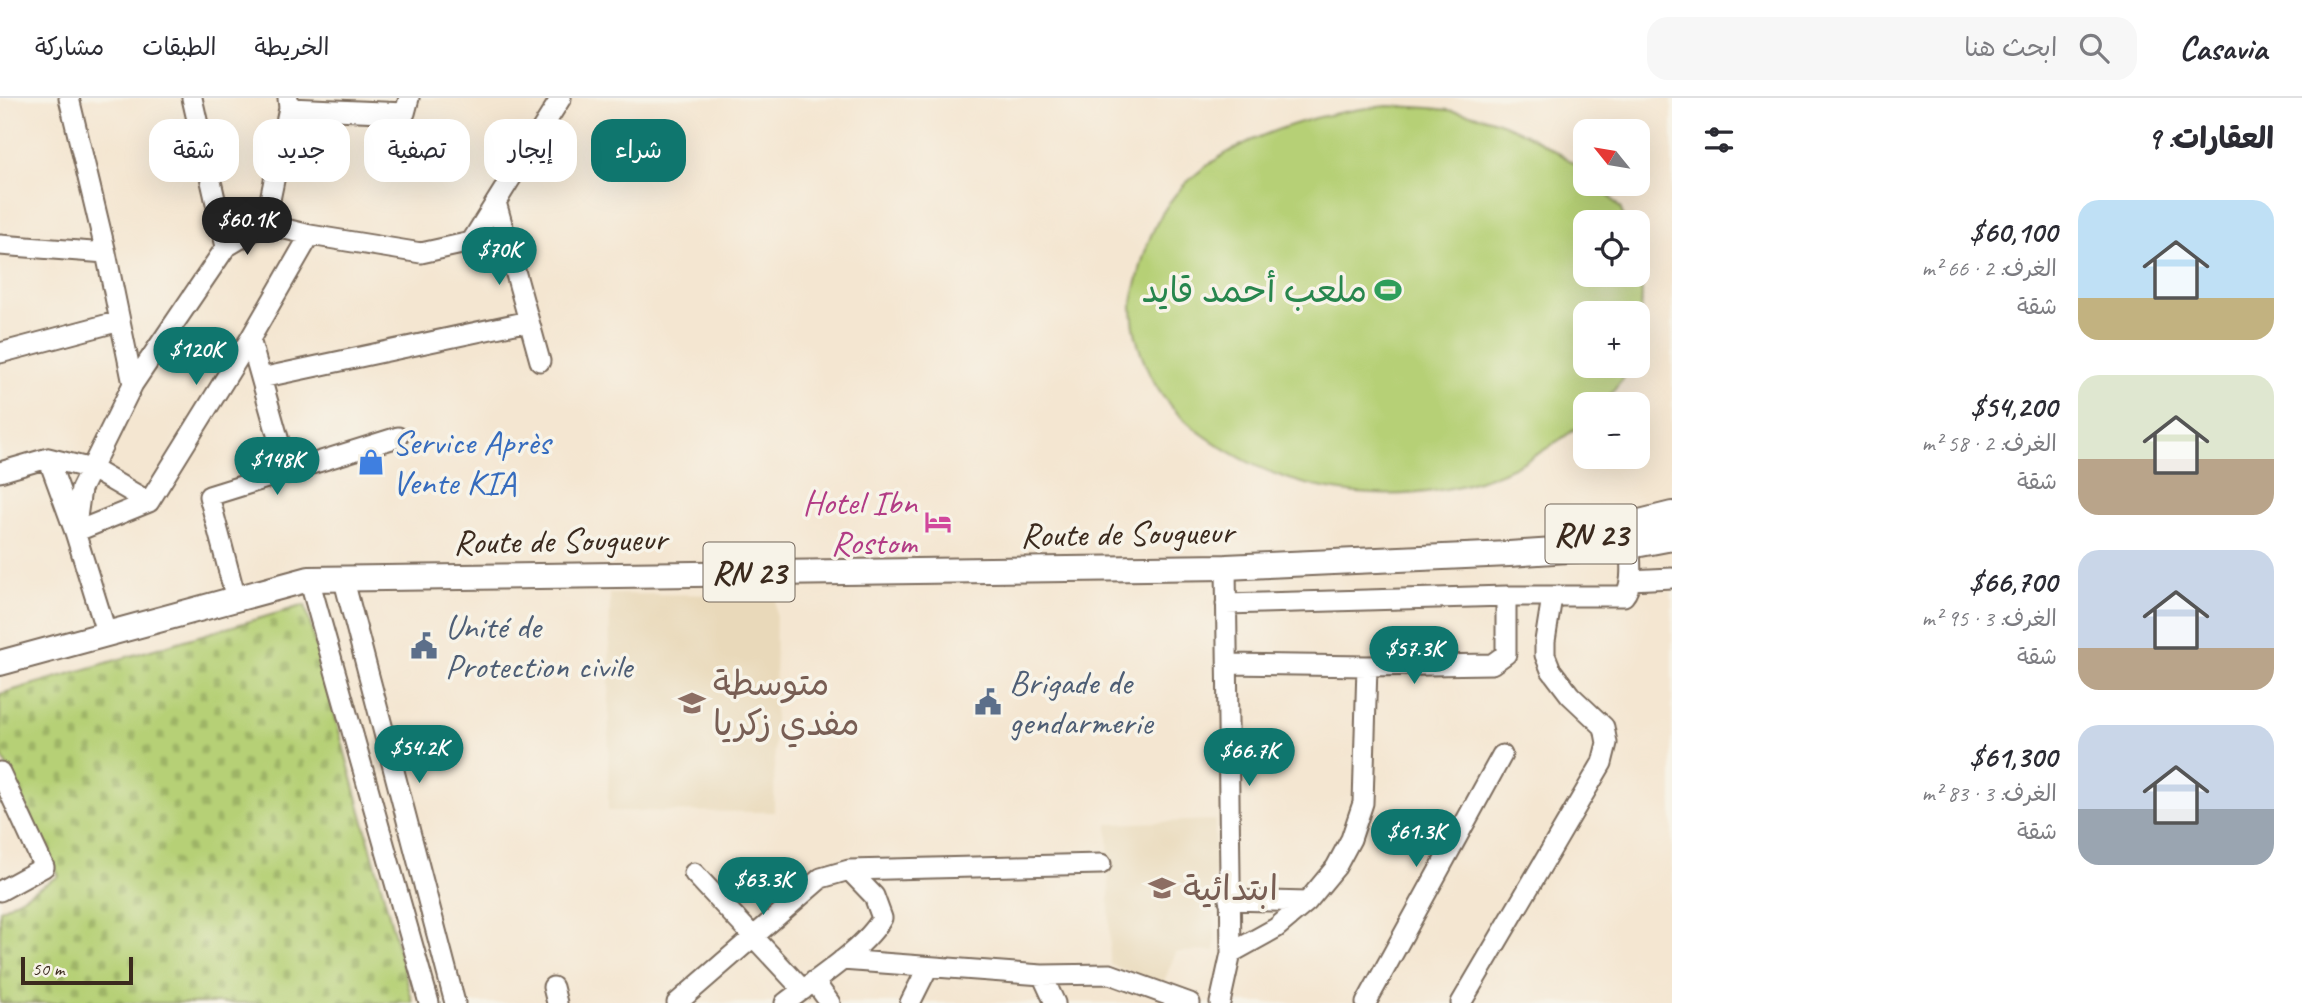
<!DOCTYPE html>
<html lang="ar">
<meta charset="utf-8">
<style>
:root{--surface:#fff;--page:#f7f7f7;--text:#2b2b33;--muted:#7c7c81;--line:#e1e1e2;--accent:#0f766e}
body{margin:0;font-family:Caveat,"Playpen Sans Arabic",sans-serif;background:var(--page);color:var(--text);direction:rtl;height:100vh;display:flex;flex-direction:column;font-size:26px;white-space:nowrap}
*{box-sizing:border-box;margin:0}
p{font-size:23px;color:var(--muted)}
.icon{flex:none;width:38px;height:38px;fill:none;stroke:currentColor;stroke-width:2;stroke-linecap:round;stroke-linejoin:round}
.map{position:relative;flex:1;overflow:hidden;direction:ltr}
.details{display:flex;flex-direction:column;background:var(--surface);width:630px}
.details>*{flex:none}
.hud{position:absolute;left:21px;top:21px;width:665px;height:63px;direction:rtl;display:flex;gap:14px}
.needle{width:46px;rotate:300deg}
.buttons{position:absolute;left:1573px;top:21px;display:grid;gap:14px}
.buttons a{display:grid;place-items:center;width:77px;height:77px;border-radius:14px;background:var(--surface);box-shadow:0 7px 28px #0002;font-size:35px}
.scale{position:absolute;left:21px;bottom:18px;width:112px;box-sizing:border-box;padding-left:7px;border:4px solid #3b2a1e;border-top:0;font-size:19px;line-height:24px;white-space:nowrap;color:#3b2a1e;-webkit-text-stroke:5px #f7f3e8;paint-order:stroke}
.price{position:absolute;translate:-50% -60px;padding:0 16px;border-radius:24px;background:var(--accent);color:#fff;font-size:23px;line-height:46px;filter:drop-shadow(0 2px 4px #0008)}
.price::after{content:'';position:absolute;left:50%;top:42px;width:21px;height:16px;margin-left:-10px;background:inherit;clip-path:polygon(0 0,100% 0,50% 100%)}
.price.on{background:#222;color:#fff}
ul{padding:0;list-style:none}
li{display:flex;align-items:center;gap:21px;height:175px;padding:0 28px}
li span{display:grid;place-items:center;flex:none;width:196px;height:140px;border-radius:21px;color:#555}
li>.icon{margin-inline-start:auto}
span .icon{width:84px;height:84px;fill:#fffc;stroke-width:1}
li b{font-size:30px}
h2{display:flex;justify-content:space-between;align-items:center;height:84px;padding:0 28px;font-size:30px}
.chip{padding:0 24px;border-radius:21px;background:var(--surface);box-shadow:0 7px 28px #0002;font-size:24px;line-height:63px}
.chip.on{background:var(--accent);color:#fff}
header{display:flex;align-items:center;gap:42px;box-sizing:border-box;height:98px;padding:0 35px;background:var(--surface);border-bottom:2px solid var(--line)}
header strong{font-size:33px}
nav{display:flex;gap:38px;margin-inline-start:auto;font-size:24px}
.search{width:490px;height:63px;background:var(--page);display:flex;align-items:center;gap:18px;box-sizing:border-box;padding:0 24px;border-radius:21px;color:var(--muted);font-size:26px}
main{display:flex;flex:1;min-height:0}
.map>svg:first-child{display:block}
.built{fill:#e9d9ba}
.green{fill:#b6d076;stroke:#787d4a;stroke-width:2}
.cemetery{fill:url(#cemetery-stones);stroke:#787d4a;stroke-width:2}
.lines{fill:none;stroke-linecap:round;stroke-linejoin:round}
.minor-casing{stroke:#7c6c5d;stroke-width:23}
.major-casing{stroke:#7c6c5d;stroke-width:28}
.minor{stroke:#fff;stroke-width:19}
.major{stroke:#fff;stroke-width:24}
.labels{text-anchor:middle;stroke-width:7;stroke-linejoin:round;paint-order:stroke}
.shield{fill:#f7f3e8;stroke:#73665b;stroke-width:2}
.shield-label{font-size:33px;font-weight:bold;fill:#3b2a1e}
.leisure-label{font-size:35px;fill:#27864d;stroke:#f7f3e8;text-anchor:end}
.shop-label{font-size:35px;fill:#366cbe;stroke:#f7f3e8;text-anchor:start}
.hotel-label{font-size:35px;fill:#b23c85;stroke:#f7f3e8;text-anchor:end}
.street-label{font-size:35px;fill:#3b2a1e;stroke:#f7f3e8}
.service-label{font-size:35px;fill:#4e5e75;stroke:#f7f3e8;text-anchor:start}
.education-label{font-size:35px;fill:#785e54;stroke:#f7f3e8;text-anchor:start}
</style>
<header>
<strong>Casavia</strong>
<div class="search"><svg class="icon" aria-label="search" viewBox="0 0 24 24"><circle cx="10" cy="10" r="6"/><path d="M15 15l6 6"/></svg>ابحث هنا</div>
<nav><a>الخريطة</a><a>الطبقات</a><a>مشاركة</a></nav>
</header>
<main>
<section class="details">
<h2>العقارات: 9<svg class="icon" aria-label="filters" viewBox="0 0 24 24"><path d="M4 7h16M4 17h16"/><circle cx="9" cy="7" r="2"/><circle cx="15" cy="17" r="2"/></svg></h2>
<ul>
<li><span style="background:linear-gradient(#bfe0f5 70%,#c2b280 0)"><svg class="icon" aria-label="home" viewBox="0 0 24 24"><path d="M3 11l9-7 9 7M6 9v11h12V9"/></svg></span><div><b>$60,100</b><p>الغرف: 2 · 66 m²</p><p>شقة</p></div></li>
<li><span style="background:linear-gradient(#dfe7d0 60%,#b9a48a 0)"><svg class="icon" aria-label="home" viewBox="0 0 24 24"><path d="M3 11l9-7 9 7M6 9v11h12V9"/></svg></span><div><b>$54,200</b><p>الغرف: 2 · 58 m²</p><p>شقة</p></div></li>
<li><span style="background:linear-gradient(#c9d6e8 70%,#b9a48a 0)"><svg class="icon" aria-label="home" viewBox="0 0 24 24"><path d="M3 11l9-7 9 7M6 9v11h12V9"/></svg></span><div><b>$66,700</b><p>الغرف: 3 · 95 m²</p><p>شقة</p></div></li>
<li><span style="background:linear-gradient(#c9d6e8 60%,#9aa5b1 0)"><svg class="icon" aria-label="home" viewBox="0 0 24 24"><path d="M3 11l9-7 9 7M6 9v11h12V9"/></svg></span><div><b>$61,300</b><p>الغرف: 3 · 83 m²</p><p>شقة</p></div></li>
</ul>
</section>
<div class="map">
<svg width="1672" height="905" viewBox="0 0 1672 905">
<defs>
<pattern id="cemetery-stones" width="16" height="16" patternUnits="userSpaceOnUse" patternTransform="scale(1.75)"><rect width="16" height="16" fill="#b6d076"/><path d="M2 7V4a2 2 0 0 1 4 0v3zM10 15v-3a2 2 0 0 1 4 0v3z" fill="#9db366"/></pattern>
</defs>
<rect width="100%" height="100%" fill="#f7f3e8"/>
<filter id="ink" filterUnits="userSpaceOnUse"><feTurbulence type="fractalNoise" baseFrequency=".0143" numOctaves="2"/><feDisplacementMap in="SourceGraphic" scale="14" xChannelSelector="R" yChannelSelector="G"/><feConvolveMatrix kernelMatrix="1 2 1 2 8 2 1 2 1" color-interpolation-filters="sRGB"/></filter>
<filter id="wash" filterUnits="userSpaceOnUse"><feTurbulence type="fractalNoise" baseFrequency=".00686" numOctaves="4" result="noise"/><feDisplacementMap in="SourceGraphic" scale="28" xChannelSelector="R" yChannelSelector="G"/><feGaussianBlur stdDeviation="1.57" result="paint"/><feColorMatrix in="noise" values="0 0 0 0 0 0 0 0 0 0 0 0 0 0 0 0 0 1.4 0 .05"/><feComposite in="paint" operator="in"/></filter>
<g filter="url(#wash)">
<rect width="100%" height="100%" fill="#f4e6d1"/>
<path class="built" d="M 610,496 L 776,497 L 774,714 L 608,713 Z
M 1215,722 L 1215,853 L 1176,854 L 1163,886 L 1110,867 L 1108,726 Z"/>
<path class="green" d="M 1387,8 C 1473,9 1515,22 1585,73 L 1586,86 L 1598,86 L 1620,110 L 1626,124 L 1586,124 L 1586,177 L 1638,177 L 1638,159 C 1643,184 1643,209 1638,234 L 1638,215 L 1586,215 L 1586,268 L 1628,268 L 1622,282 L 1603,306 L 1586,306 L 1585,324 C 1556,345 1524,367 1490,379 C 1405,409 1307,400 1230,354 C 1201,337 1173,317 1156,288 C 1142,264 1132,234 1132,207 C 1132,197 1137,186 1139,176 C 1146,144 1160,112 1183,88 C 1233,38 1319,14 1387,8 Z"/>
<path class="cemetery" d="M 305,507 L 413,905 L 0,905 L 0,812 L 59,778 L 0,654 L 0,596 Z"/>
</g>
<g filter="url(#ink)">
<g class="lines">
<g class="minor-casing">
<path id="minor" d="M 69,0 L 106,155 L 133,286
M 192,0 L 226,149
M 289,10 L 405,15 L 409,0
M 496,104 L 540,263
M 265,126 L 289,10 L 288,0
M 0,147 L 106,155
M 250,241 L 288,375
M 0,255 L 120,223
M 261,280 L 529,223
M 48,360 L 75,434 L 149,404 L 250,241 L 310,137
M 0,374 L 48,360 L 92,371 L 149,404
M 343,479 L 455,905
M 309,481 L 429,905
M 1630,482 L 1672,480
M 236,501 L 209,398 L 398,339
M 1226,506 L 1506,498 L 1624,498 C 1634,486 1630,463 1630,448
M 107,537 L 75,434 L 81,391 L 133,286 L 226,149 L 265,126 L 310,137 L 421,155 L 471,144 L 561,0
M 1228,566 L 1367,568 L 1492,566 L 1506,556 L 1506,498
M 0,674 L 44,769 L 0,793
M 694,775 L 803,892
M 1229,802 L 1307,804
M 1231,855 L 1276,830 L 1307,804 L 1336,769 L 1351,741 L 1363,705 L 1367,568
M 842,862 L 1042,877 L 1110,876 L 1190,905
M 1042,877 L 1055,905
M 814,883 L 830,905
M 553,889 L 557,905
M 677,905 L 821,780 L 849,772 L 1101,766
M 785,905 C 812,884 867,849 882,820 L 874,798 L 849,772
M 910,905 L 928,869
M 1220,905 L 1231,855 L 1226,469
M 1366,905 L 1502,657
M 1461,905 L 1602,665 L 1607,645 L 1604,629 L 1570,597 L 1551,572 L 1545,557 L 1545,543 L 1552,499"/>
</g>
<g class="major-casing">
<path id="major" d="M 1571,441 L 1672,416
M 0,565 L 309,481 L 1226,469 L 1509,456 L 1630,448 L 1672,440"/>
</g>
<use href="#minor" class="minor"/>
<use href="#major" class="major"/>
</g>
</g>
<defs>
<g id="stadium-bare" transform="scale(2.1)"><path d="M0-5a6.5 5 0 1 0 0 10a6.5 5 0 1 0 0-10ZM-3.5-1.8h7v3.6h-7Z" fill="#2e9e5b" stroke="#f7f3e8" stroke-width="2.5" paint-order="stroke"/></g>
<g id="shop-bare" transform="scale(2.1)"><path d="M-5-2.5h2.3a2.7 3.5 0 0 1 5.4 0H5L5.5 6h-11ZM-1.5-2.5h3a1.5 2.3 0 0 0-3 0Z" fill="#3f7fe0" stroke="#f7f3e8" stroke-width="2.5" paint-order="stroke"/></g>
<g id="hotel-bare" transform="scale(2.1)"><path d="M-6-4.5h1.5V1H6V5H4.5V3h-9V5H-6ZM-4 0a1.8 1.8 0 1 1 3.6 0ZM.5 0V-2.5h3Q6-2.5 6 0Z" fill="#d1479c" stroke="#f7f3e8" stroke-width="2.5" paint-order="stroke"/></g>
<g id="civic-bare" transform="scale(2.1)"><path d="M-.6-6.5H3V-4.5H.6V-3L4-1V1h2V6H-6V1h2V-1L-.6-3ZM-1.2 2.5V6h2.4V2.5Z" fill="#5c6f8a" stroke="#f7f3e8" stroke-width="2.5" paint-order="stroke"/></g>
<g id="school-bare" transform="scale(2.1)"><path d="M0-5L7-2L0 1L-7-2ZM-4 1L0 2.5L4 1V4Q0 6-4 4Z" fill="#8d6e63" stroke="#f7f3e8" stroke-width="2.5" paint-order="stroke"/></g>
</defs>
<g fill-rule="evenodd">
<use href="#stadium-bare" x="1388" y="192"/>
<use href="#shop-bare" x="371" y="364"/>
<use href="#hotel-bare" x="938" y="424"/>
<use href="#civic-bare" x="424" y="548"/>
<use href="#civic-bare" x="988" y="604"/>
<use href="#school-bare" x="692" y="605"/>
<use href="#school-bare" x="1162" y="790"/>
</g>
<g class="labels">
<g class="shield">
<rect x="1545.5" y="406.5" width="91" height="59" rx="5"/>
<rect x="703.5" y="444.5" width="91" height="59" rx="5"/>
</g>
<g class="shield-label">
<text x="1591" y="448">RN 23</text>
<text x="749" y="486">RN 23</text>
</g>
<g class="leisure-label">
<text x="1367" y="204">ملعب أحمد قايد</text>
</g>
<g class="shop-label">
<text x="392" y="356">Service Après<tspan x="392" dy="40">Vente KIA</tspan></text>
</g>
<g class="hotel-label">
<text x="917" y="416">Hotel Ibn<tspan x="917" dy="40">Rostom</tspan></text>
</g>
<g class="street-label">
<text transform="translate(1127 435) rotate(-1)" y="12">Route de Sougueur</text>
<text transform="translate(560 442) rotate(-1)" y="12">Route de Sougueur</text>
</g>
<g class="service-label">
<text x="445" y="540">Unité de<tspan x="445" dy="40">Protection civile</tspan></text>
<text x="1009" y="596">Brigade de<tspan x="1009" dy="40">gendarmerie</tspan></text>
</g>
<g class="education-label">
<text x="713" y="597">متوسطة<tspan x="713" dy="40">مفدي زكريا</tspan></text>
<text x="1183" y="802">ابتدائية</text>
</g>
</g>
</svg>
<div class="buttons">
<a><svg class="needle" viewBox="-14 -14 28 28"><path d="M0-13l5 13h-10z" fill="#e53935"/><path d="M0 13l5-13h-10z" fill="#7c7c81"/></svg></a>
<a><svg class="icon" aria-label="locate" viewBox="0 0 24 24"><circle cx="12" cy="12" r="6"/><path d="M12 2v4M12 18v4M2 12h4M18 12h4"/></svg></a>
<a>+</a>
<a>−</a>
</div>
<div class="scale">50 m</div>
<b class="price on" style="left:247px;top:159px">$60.1K</b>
<b class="price" style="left:499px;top:189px">$70K</b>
<b class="price" style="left:196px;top:289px">$120K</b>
<b class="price" style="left:277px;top:399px">$148K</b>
<b class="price" style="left:1414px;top:588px">$57.3K</b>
<b class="price" style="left:419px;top:687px">$54.2K</b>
<b class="price" style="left:1249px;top:690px">$66.7K</b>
<b class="price" style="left:1416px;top:771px">$61.3K</b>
<b class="price" style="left:763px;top:819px">$63.3K</b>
<div class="hud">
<a class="chip on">شراء</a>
<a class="chip">إيجار</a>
<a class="chip">تصفية</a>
<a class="chip">جديد</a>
<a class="chip">شقة</a>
</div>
</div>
</main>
